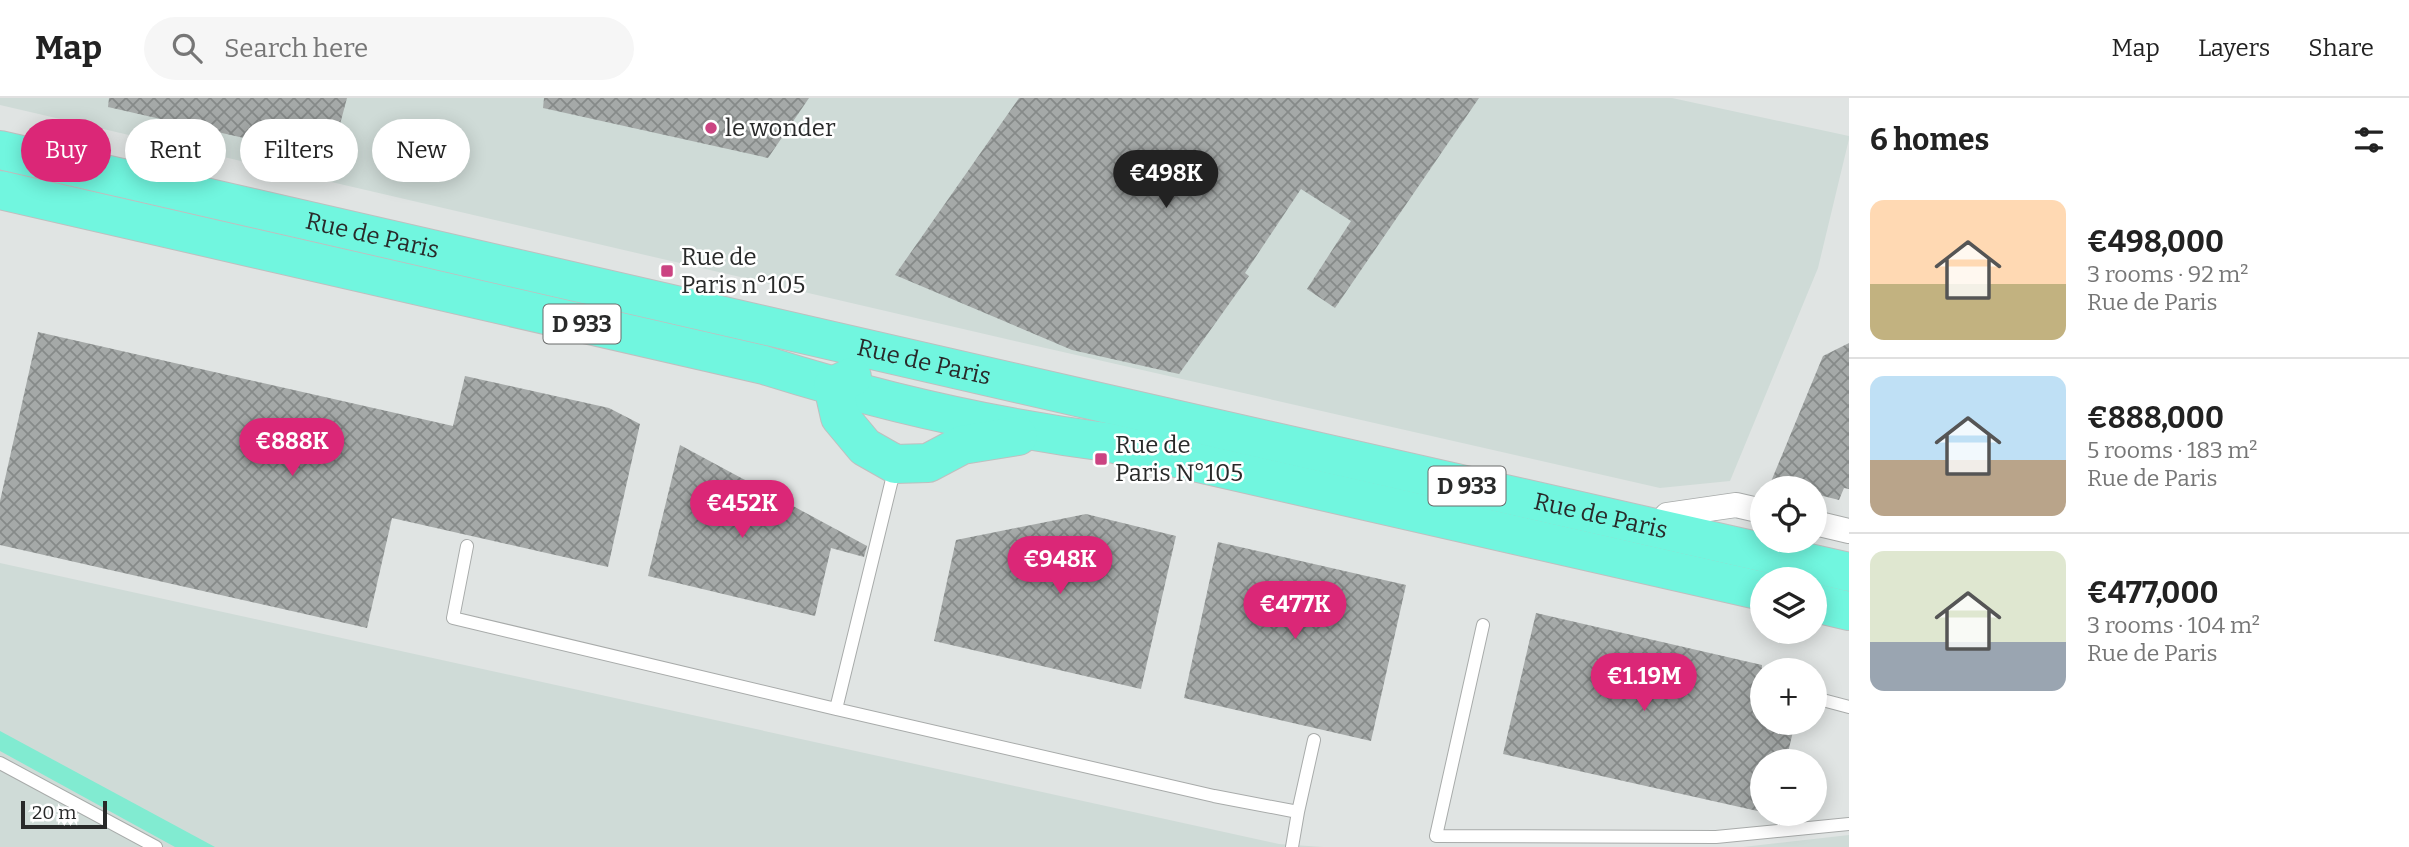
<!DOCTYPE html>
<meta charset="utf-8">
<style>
:root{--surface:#fff;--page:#f6f6f6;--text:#222;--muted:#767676;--line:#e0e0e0;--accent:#db2777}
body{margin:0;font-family:Bitter,serif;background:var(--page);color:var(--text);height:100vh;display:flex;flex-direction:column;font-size:26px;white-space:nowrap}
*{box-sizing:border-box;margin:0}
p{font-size:23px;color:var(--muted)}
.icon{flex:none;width:38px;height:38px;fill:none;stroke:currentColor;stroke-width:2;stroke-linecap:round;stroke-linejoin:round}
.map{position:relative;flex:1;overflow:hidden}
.panel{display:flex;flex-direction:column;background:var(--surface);width:560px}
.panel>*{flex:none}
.banner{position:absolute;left:21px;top:21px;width:665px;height:63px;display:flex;gap:14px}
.tools{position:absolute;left:1750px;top:378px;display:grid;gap:14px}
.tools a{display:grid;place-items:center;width:77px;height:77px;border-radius:50%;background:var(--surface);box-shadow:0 4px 18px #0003;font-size:35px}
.scale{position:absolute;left:21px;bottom:18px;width:86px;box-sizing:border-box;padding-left:7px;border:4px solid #292a2a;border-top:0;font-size:19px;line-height:24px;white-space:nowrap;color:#292a2a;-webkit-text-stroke:5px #fff;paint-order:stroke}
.price{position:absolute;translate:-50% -60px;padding:0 16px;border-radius:24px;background:var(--accent);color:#fff;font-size:23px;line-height:46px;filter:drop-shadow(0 2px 4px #0008)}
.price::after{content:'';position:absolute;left:50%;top:42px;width:21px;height:16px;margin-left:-10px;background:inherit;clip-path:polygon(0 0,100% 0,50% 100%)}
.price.active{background:#222;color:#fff}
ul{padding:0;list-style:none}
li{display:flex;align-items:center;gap:21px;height:175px;padding:0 21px}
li+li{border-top:2px solid var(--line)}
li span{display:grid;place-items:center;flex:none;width:196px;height:140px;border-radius:14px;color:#555}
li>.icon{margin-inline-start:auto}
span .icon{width:84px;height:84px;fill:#fffc;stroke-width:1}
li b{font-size:30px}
h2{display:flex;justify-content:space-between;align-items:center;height:84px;padding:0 21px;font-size:30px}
.tag{padding:0 24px;border-radius:32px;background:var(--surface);box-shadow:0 4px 18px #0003;font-size:24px;line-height:63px}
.tag.active{background:var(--accent);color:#fff}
header{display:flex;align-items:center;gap:42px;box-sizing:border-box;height:98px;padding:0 35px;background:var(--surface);border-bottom:2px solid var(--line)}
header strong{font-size:33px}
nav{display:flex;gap:38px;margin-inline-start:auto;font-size:24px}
.search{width:490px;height:63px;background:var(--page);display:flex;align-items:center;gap:18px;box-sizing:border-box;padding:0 24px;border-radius:38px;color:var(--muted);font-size:26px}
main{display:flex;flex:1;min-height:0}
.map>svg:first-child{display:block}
.built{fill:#cfdbd7}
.green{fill:#81ebd1}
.building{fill:url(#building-cross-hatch)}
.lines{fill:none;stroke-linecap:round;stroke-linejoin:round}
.service-casing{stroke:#a8abaa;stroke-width:14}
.minor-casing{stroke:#a8abaa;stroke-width:26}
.primary-casing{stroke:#bfbfbf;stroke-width:40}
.service{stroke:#fff;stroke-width:12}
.minor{stroke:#fff;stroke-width:24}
.primary{stroke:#71f6df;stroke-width:38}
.poi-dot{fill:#cb4482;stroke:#fff;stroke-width:2.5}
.labels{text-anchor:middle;stroke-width:5;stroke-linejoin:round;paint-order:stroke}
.shield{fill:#fff;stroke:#696a6a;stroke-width:2}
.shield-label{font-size:23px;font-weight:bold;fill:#292a2a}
.poi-label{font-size:24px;fill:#292a2a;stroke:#fff;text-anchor:start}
.street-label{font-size:24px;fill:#292a2a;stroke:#fff}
</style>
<header>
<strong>Map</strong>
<div class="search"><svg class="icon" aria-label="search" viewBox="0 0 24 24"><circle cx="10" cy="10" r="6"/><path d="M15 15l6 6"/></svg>Search here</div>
<nav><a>Map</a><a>Layers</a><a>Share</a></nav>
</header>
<main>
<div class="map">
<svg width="1849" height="749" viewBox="0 0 1849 749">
<defs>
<pattern id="building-cross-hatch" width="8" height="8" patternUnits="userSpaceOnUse" patternTransform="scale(1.75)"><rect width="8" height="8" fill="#a5a9a8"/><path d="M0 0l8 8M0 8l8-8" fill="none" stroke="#868a89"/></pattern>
</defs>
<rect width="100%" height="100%" fill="#e0e4e3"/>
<path class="built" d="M 0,0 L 1672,0 L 1849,38 L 1849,41 L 1818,170 L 1730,383 L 1660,390 L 1041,249 L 0,7 Z
M 0,465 L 1279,746 L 1323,749 L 0,749 Z
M 1849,737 L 1849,749 L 1743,749 Z"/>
<path class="green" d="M 0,633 L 215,749 L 175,749 L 0,653 Z"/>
<path class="building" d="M 109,0 L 347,0 L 335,45 L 327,43 L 323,58 L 108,9 Z
M 544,0 L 809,0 L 768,60 L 543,10 Z
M 1019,0 L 1479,0 L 1335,210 L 1307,191 L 1351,123 L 1301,91 L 1245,175 L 1249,178 L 1179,276 L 1072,252 L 895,177 Z
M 38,234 L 453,328 L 465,278 L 609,310 L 640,326 L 608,469 L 392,420 L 367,530 L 0,447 L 0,403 Z
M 1849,245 L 1849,391 L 1844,390 L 1839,402 L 1815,396 L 1815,390 L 1788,390 L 1770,386 L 1823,258 Z
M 680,347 L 867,448 L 864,459 L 831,450 L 815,518 L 648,478 Z
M 1086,416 L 1176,438 L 1141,591 L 934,543 L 956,442 Z
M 1218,444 L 1406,487 L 1371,643 L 1184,600 Z
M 1536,515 L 1762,567 L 1762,625 L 1795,625 L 1786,663 L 1762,663 L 1762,714 L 1503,656 Z"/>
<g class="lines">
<g class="service-casing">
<path id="service" d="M 895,369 L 836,611 L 1214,698 L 1298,714 L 1314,642
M 467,448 L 453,520 L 836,611
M 1483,527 L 1436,738 L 1716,739 L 1849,726
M 1815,600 L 1849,609
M 0,665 L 156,749
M 1292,749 L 1298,714"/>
</g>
<g class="minor-casing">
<path id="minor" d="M 1667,417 L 1736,407 L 1762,413
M 1815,425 L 1849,433"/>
</g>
<g class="primary-casing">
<g id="primary">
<path id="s1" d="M 0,52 L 1086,301 L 1849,474"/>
<path d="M 0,92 L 764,267 C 875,302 990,329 1106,344 L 1762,493"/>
<path d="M 852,279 L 833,288 L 840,319 L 865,349 L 895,366 L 928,365 L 962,347 L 1018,338"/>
<path d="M 1815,505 L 1849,513"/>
</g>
</g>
<use href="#service" class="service"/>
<use href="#minor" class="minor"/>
<use href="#primary" class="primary"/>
</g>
<g class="poi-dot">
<circle cx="711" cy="30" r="7"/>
<rect x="660" y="166" width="14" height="14" rx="3.5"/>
<rect x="1094" y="354" width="14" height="14" rx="3.5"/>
</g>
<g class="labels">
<g class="shield">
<rect x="543.5" y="206.5" width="77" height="39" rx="5"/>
<rect x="1428.5" y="368.5" width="77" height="39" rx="5"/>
</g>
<g class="shield-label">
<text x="582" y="234">D 933</text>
<text x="1467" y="396">D 933</text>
</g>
<g class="poi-label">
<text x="725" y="38">le wonder</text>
<text x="681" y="167">Rue de<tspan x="681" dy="28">Paris n°105</tspan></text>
<text x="1115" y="355">Rue de<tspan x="1115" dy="28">Paris N°105</tspan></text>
</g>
<g class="street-label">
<text dy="8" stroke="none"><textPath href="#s1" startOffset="382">Rue de Paris</textPath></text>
<text dy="8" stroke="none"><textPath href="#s1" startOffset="948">Rue de Paris</textPath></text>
<text dy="8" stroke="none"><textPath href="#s1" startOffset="1642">Rue de Paris</textPath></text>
</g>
</g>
</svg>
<div class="tools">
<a><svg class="icon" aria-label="locate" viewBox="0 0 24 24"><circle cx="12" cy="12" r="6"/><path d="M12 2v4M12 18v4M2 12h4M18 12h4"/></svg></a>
<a><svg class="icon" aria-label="layers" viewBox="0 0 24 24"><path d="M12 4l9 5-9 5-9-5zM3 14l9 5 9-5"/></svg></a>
<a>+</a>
<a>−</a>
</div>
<div class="scale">20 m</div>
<b class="price active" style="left:1166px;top:112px">€498K</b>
<b class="price" style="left:292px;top:380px">€888K</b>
<b class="price" style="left:742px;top:442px">€452K</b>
<b class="price" style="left:1060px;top:498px">€948K</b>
<b class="price" style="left:1295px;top:543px">€477K</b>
<b class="price" style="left:1644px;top:615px">€1.19M</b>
<div class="banner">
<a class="tag active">Buy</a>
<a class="tag">Rent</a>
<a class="tag">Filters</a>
<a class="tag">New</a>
</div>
</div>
<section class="panel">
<h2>6 homes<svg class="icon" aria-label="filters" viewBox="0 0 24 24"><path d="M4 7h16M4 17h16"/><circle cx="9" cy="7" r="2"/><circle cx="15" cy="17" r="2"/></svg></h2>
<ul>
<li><span style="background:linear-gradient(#ffd9b3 60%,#c2b280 0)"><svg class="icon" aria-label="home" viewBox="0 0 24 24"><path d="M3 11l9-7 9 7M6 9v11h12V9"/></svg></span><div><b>€498,000</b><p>3 rooms · 92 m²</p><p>Rue de Paris</p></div></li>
<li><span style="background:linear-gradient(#bfe0f5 60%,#b9a48a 0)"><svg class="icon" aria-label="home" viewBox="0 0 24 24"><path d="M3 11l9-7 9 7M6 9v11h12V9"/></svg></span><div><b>€888,000</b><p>5 rooms · 183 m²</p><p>Rue de Paris</p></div></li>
<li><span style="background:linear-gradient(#dfe7d0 65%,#9aa5b1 0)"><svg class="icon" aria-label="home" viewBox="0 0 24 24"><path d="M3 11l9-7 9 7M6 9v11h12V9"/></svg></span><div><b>€477,000</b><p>3 rooms · 104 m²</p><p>Rue de Paris</p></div></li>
</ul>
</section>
</main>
